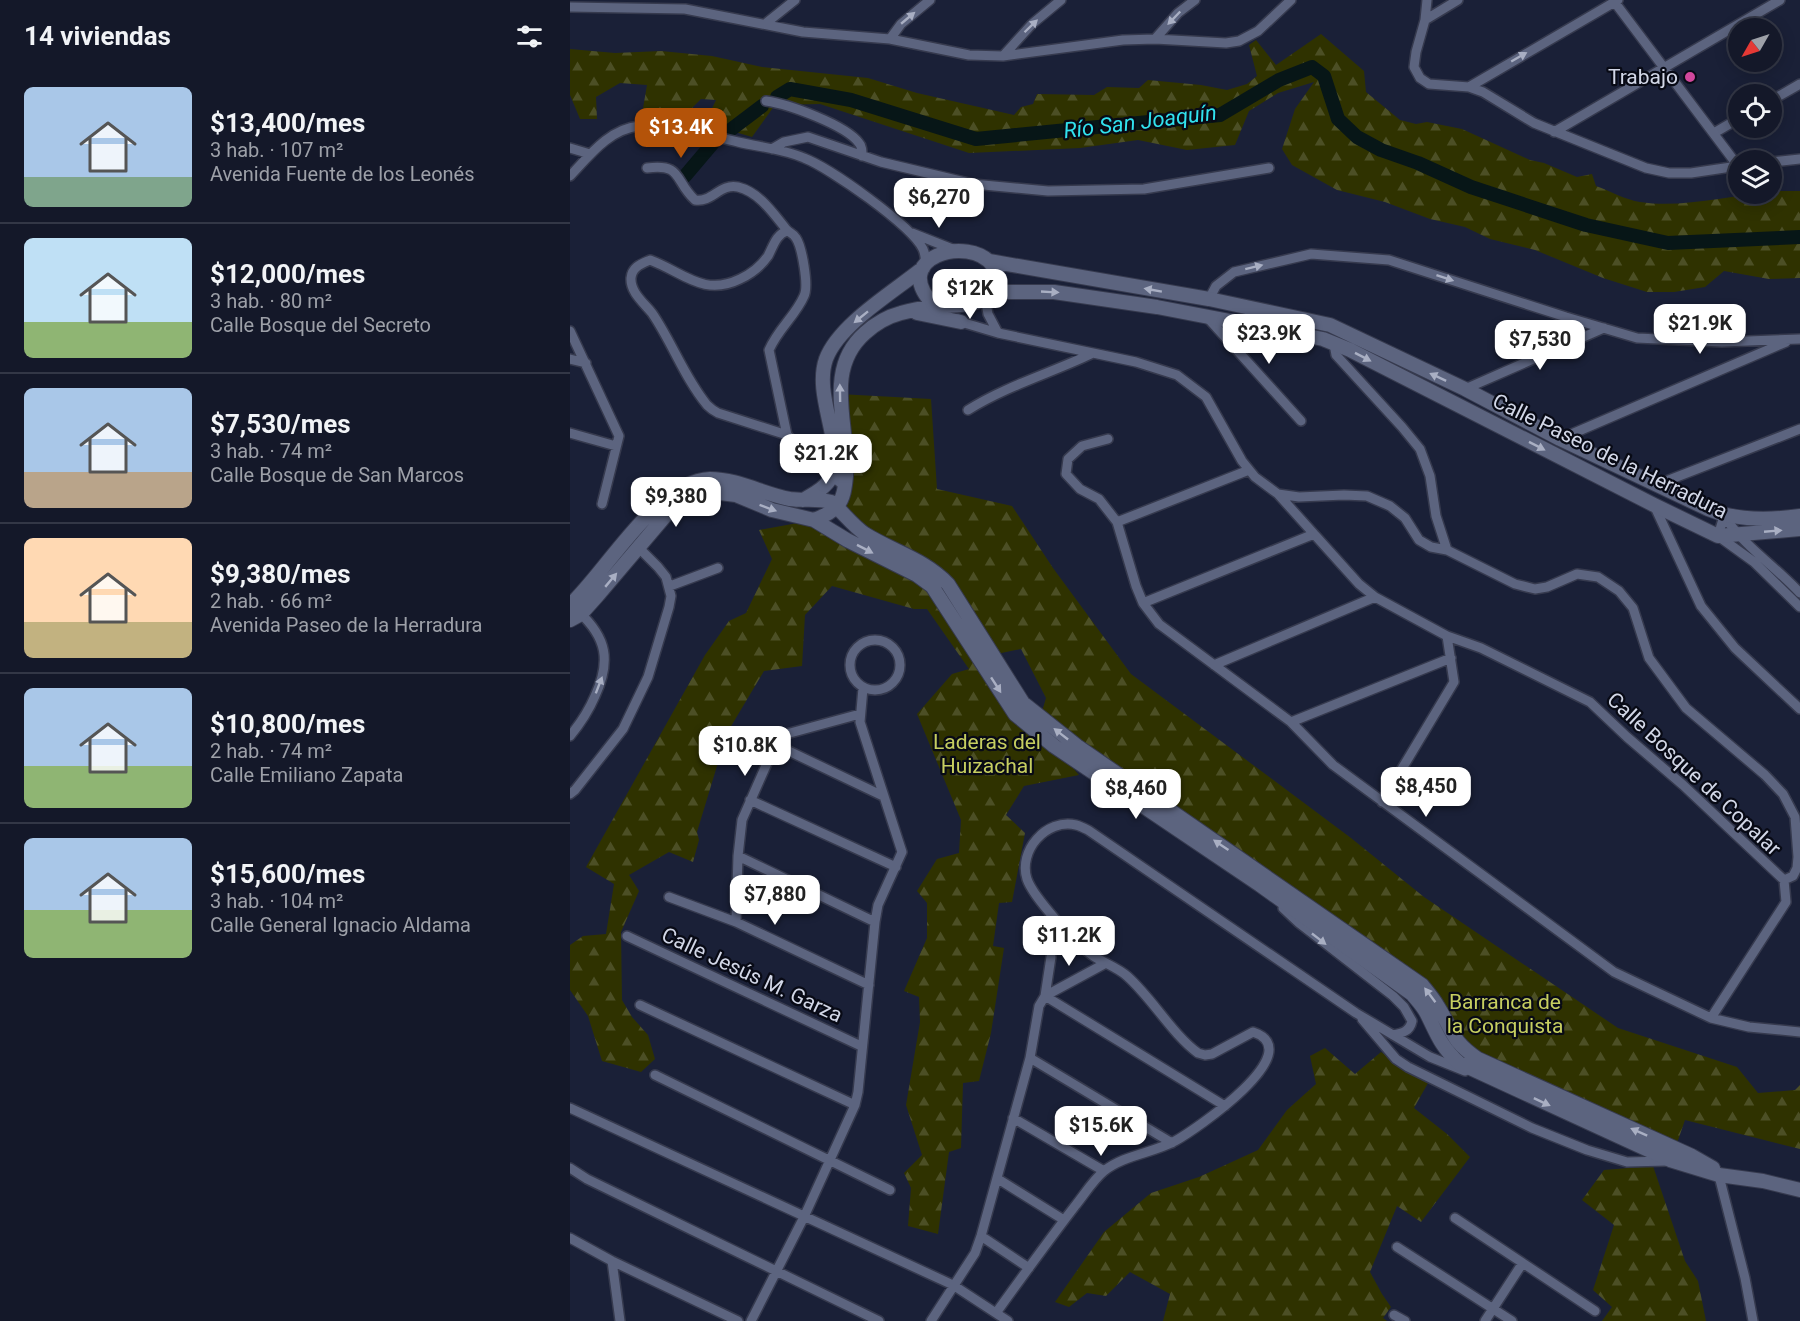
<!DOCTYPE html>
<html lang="es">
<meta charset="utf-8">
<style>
:root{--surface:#141829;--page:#1d2131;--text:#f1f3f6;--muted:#9da0a8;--line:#333746;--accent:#b45309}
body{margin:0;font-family:Roboto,sans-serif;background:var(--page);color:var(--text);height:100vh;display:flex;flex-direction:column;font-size:22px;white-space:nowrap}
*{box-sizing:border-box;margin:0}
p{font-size:20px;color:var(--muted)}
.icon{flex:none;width:33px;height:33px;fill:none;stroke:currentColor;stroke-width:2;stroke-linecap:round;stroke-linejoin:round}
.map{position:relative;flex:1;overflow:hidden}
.panel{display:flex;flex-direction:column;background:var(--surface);width:570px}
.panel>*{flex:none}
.needle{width:39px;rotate:231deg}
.fabs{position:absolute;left:1158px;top:18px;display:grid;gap:12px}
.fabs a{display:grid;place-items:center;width:54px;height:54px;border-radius:50%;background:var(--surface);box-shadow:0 3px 15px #0003,0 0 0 2px var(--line);font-size:30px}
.price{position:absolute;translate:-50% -51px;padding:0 14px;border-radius:12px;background:#fff;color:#222;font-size:20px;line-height:39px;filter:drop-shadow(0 2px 3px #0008)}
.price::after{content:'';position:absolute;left:50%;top:36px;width:18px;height:14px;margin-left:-9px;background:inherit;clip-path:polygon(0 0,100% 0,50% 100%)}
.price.current{background:var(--accent);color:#fff}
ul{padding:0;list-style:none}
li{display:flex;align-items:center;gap:18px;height:150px;padding:0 24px}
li+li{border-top:2px solid var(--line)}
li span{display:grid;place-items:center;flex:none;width:168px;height:120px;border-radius:9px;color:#555}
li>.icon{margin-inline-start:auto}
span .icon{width:72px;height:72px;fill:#fffc;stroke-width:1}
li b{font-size:26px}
h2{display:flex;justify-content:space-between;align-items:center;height:72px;padding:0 24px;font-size:26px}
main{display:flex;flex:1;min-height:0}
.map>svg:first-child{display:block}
.forest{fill:url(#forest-firs)}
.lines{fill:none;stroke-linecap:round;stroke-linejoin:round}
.river{stroke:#071617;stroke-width:14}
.minor-casing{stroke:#363a4e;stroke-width:12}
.secondary-casing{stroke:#363a4e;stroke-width:16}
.minor{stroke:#5c647f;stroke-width:9}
.secondary{stroke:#5c647f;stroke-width:14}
.oneway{fill:#a9afc3}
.hotel-dot{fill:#d1479c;stroke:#080a15;stroke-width:2}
.labels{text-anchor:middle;stroke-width:4.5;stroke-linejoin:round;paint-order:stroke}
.poi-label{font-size:21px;fill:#d2d7e7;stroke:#080a15;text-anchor:end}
.street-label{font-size:21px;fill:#d2d7e7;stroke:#080a15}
.park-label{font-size:21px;fill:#c6ce60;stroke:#080a15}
.water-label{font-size:22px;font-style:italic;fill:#31e2ee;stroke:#080a15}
</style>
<main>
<section class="panel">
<h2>14 viviendas<svg class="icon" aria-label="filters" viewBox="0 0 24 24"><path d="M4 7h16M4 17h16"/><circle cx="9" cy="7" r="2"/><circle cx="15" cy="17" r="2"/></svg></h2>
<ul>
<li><span style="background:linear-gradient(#a9c7e8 75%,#7fa58c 0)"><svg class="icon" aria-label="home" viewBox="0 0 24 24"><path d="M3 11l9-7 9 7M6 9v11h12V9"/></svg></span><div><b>$13,400/mes</b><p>3 hab. · 107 m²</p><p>Avenida Fuente de los Leonés</p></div></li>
<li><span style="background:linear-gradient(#bfe0f5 70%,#8fb573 0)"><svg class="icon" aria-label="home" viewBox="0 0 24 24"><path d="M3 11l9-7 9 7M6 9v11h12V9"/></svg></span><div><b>$12,000/mes</b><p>3 hab. · 80 m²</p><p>Calle Bosque del Secreto</p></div></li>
<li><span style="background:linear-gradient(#a9c7e8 70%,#b9a48a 0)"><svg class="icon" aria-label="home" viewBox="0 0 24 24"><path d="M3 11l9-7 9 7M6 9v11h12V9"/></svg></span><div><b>$7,530/mes</b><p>3 hab. · 74 m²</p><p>Calle Bosque de San Marcos</p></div></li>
<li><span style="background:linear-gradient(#ffd9b3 70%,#c2b280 0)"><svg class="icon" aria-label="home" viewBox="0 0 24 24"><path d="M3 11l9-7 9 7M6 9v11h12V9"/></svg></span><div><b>$9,380/mes</b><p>2 hab. · 66 m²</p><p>Avenida Paseo de la Herradura</p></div></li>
<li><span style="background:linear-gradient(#a9c7e8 65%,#8fb573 0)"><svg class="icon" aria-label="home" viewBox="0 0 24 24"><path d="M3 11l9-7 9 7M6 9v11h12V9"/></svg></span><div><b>$10,800/mes</b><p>2 hab. · 74 m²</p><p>Calle Emiliano Zapata</p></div></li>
<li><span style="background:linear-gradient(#a9c7e8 60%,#8fb573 0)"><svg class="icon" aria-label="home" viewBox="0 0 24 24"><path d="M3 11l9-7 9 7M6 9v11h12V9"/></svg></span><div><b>$15,600/mes</b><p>3 hab. · 104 m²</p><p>Calle General Ignacio Aldama</p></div></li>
</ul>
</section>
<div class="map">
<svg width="1230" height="1321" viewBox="0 0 1230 1321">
<defs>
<pattern id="forest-firs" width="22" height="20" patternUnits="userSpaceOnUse" patternTransform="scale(1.5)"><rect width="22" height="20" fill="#2f3200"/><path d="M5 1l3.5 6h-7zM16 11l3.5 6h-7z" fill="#4c4f25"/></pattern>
</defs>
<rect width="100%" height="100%" fill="#1a2037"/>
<path class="forest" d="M 751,34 L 794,71 L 796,92 L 830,120 L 846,124 L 857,122 L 892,129 L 960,160 L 974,163 L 1007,177 L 1022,174 L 1026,186 C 1040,191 1056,200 1070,202 C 1114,209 1158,194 1202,194 L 1202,191 L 1230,191 L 1230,278 L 1199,279 L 1154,271 L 1135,287 L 1104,292 L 1077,292 L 1033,278 L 965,250 L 920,239 L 895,227 L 860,219 L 815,202 L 767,190 L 722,165 L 712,149 L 725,109 L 744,82 L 708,93 L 679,111 L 665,145 L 617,150 L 568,140 L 510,148 L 399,153 L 250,104 L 205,105 L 182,137 L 135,123 L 146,100 L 131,99 L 114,116 L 71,120 L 77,85 L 50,83 L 26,97 L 27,119 L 10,119 L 0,95 L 0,49 L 45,53 L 91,51 L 142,56 L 192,67 L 298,78 L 347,93 L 444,115 L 451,107 L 463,104 L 467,94 L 524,95 L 537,87 L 569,88 L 578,80 L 631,85 L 657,90 L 677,84 L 687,76 L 679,45 L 686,40 L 706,65 Z
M 269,394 L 361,399 L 367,489 L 442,506 L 483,568 L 561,674 L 781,838 L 854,897 L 1048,1028 L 1167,1067 L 1188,1093 L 1225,1090 L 1230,1085 L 1230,1149 L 1115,1120 L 1105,1149 L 908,1059 L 868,1006 L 470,718 L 476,698 L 451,649 L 422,655 L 380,585 L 295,534 L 267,507 L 273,499 Z
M 244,520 L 347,575 L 445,714 L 484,746 L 509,775 L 454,786 L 436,815 L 455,833 L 442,902 L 429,903 L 423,946 L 434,948 L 421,1033 L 409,1081 L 393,1083 L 391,1148 L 379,1152 L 368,1234 L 338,1226 L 341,1188 L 334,1173 L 352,1155 L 336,1105 L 350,1022 L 349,997 L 334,991 L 357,938 L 357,903 L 347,891 L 367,859 L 389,853 L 391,820 L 347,714 L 382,674 L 399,669 L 357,609 L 344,609 L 262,586 L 235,615 L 232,666 L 194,671 L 157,733 L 127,832 L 129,840 L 123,862 L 99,852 L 59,875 L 69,891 L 51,932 L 52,1000 L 62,1017 L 78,1035 L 85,1059 L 71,1072 L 32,1061 L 18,1016 L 0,990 L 0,945 L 13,936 L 36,934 L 44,884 L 16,867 L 135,655 L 159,621 L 176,613 L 202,559 L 189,530 Z
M 755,1048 L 785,1074 L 811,1052 L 858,1083 L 844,1108 L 877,1134 L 900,1157 L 851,1222 L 827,1206 L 800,1272 L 812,1294 L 821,1307 L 813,1318 L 817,1321 L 593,1321 L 600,1294 L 560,1272 L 536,1296 L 517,1293 L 499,1307 L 485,1302 L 534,1232 L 581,1193 L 629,1177 L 688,1150 L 717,1110 L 746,1084 L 740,1056 Z
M 1083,1166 L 1115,1261 L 1128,1281 L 1136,1321 L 1032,1321 L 1042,1307 L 1023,1290 L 1044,1225 L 1012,1200 L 1034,1170 Z"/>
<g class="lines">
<path class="river" d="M 207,97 L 220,89 L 281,100 L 406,139 L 650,115 L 709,80 L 742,67 L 754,76 L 768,119 L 787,137 L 811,150 L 848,163 L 901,187 L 1016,225 L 1098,243 L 1230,237
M 155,134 L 192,106
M 115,176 L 143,143"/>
<g class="minor-casing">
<path id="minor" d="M 857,0 L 855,20 L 846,52 L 844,67 L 850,78 L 859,84 L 899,87 L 913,92 L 964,123 L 1076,168 L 1099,173 L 1121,173 L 1168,166
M 1043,0 L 1168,166
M 0,7 L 115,9 L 233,32 L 320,39 L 399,55 L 433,56 L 553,40 L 585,39 L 656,43 L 669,41 L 688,31 L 721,0
M 855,20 L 888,0
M 195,24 L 225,0
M 320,39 L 331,24 L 360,0
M 585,39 L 608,13 L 625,0
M 433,56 L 462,24 L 491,0
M 899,87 L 1048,0
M 1202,100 L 1230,84
M 196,101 C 218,104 276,125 289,143 C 292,146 292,151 292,156
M 984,132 L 1210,0
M 1144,133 L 1168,119
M 0,148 L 20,154
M 202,149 L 214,142 L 238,137 L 311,162 L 403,184 L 478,191 L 574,189 L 699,168
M 1202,162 L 1230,159
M 77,168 C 113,163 104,181 125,200 C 142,203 150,183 168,187 C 189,192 203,213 216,229 C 219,233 223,233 226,238 C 232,247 239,286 234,296 C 226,315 208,329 199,350 L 217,435 L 250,468 L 275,486
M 0,176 C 19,156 39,129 69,126 C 97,123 140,136 168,142 C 189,147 214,149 234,158 C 260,168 341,225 353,249 C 355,253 355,258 356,262
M 342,233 L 385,250
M 415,297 L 418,314 L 428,333
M 639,299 L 646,286 L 664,272 L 741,254 L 819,260 L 996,317 L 1067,338 L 1152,342 L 1230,339
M 636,316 L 731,421
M 388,319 L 391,322 L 428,333 L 566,362 L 607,375 L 636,397 L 672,461 L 685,477 L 708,494 L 729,497 L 774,495 L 797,496 L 820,506 L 835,518 L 849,540 L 861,547 L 877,550 L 945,584 L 965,589 L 977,587 L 1007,574 L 1028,577 L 1049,591 L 1063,608 L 1079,658 L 1116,708 L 1195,775 L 1213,794 L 1225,817 L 1228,857 L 1227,868 L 1223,876 L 1214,880
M 0,331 L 49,436 L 32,504
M 764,344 L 766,355 L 832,427 L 850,449 L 860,476 L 866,516 L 877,550
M 0,359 L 16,363
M 895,389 L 1034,328
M 398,410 C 436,386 481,373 521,354
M 0,433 L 46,446
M 217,435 L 148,413 C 144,411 140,408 137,405 C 114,377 102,342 82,313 C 74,303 60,292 61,278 C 62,267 71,264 80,260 C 113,272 133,297 170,279 C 181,274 191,266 198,256 C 203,247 206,234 217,231
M 538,439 L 512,446 L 498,459 L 496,474 L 510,489 L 529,499 L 547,522 L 566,586 L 573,603 L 589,624 L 721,722 L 763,765 L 1044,972 L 1141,1018 L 1179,1027 L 1230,1032
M 990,439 L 1216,342
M 1086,485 L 1230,429
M 708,494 L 789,584 L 805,597 L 877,636 L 911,648 L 1020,702 L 1057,737 L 1113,785 L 1214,880
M 1084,505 L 1131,606 L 1165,648 L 1230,709
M 1154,516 L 1148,536 L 1184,562 L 1230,607
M 1154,516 C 1174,546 1205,566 1230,593
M 547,522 L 679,470
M 100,586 L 148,568
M 573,603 L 744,534
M280 665a25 25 0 1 1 50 0a25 25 0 1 1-50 0Z
M 644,665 L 805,597
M 721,722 L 881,658
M 0,736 C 10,724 19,710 25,696 C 41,661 37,638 9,612
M 204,744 L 313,796
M 0,794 L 5,790 L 53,729 L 78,677 L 99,607 L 101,596 L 96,577 L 88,567 L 68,547
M 180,800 L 326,867
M 812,802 L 884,682 L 877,636
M 168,856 L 305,922
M 99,897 L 166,922 L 299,985
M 713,908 L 729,923 L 823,996 L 834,1007 L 842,1021 C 840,1031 833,1033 823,1035
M 166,922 L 168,856 L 172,820 L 209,736 L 290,714
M 57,936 L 291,1046
M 536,963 L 475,996 L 655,1106
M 70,1005 L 285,1105
M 1141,1018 L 1216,902 L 1214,880
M 792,1019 L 826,1059 L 838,1067 L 962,1128 L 1017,1150 L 1057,1162 L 1097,1161
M 460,1058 L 602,1143
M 85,1075 L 320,1190
M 0,1108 L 383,1285 L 438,1321
M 443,1118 L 534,1171
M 0,1168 L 17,1179 L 309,1321
M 1148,1172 L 1175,1278 L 1183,1321
M 428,1179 L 494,1220
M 885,1218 L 1025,1311
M 411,1236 L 459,1268
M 0,1238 L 42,1261 L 168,1321
M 827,1247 L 942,1321
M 42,1261 L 50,1321
M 426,1313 C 452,1277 478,1241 505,1206 C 514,1195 523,1180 534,1171 C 554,1155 583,1153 605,1141 C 625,1130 741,1051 683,1032 L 642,1054 L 635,1055 L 628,1053 C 602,1034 582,998 557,976 C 547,967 533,963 522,955 C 506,944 463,897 457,879 C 448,851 476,818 506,825 C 510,826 514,828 518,830 L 786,1013 L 860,1057 L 895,1071
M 824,1315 L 835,1321
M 181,1321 L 234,1217 L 285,1105 L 288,1092 L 305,922 L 308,905 L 332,852 L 290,722 L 293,688
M 361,1321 L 405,1253 L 411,1236 L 460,1058 L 469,1006 L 475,996 L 481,957
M 915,1321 L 952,1264"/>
</g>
<g class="secondary-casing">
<path id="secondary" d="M 419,261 L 639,299 L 760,325 L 895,389 L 990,439 L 1138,509 C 1166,521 1200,520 1230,516
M 422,292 L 484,292 L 587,307 L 753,339 L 780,350 L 1084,505 L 1148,536 L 1230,529
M 347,313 L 391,322
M 233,500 C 243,494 256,488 261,477 C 275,444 243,396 256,359 C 269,324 325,291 353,268
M 244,520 C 252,517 261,513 267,506 C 274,498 275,486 276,476 C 280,427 252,371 295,333 C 306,323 316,317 331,313 C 341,310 352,308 362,307 C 382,304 419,310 426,283 C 428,277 427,271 423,266 C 400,233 316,258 365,306
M 0,605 C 37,571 87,481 140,479 C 168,479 193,494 220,499 C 234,501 248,498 261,502 C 273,512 282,525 295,534 C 324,552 354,559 378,584 L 453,703 L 507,746 L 852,985 C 857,991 863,998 867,1005 C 883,1030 880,1040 908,1059 L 1122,1156 L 1143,1168
M 0,620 L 11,614 L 28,595 L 96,515 L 125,496 L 142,492 L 166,495 L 202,510 L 244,520 L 277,540 L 347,575 L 362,586 L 445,714 L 484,746 L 690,885 L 842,994 C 847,1000 853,1006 857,1014 C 867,1034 871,1047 889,1063 L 1100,1160 L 1149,1175 L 1193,1181 L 1230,1190"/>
</g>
<use href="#minor" class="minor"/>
<use href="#secondary" class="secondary"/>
</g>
<defs><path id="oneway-solid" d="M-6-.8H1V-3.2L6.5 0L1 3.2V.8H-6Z" transform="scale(1.5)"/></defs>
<g class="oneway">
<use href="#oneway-solid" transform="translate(338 18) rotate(-40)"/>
<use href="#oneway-solid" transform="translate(604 18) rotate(134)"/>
<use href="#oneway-solid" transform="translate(461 26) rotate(-44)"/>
<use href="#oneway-solid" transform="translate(949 57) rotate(-30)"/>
<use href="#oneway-solid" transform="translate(684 267) rotate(-14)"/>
<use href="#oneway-solid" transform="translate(875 278) rotate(18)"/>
<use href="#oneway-solid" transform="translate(583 290) rotate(-170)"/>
<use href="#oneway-solid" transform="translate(480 292) rotate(3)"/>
<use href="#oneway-solid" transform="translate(291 317) rotate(141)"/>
<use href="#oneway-solid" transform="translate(793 357) rotate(27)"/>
<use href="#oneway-solid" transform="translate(868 377) rotate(-155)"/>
<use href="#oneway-solid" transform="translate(270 393) rotate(-91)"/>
<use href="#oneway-solid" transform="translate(967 446) rotate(27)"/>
<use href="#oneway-solid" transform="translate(198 508) rotate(20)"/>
<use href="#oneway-solid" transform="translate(1203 531) rotate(-5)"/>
<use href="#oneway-solid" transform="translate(295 549) rotate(27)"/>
<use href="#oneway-solid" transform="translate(41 580) rotate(-50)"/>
<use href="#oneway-solid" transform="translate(29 685) rotate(-69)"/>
<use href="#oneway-solid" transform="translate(426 685) rotate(57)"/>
<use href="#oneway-solid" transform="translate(491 734) rotate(-142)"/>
<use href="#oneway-solid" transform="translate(651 845) rotate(-146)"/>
<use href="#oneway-solid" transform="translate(749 939) rotate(38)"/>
<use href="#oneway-solid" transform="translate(860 995) rotate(-127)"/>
<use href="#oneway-solid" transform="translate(972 1102) rotate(25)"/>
<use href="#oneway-solid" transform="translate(1069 1132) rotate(-156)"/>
</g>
<circle class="hotel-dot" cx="1120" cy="77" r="6"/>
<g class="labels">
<g class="poi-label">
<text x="1108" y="84">Trabajo</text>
</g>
<g class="street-label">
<text transform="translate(1040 456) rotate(26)" y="7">Calle Paseo de la Herradura</text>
<text transform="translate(1124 774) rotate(43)" y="7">Calle Bosque de Copalar</text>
<text transform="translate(182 975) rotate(25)" y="7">Calle Jesús M. Garza</text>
</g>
<g class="park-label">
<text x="417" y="749">Laderas del<tspan x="417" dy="24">Huizachal</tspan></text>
<text x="935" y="1009">Barranca de<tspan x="935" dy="24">la Conquista</tspan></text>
</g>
<g class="water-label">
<text transform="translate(570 121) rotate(-7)" y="8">Río San Joaquín</text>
</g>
</g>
</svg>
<div class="fabs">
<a><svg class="needle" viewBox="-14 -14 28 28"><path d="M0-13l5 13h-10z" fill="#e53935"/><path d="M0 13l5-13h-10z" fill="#9da0a8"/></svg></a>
<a><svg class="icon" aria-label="locate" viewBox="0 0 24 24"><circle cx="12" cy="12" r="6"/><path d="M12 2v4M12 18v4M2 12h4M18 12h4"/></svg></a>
<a><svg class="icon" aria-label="layers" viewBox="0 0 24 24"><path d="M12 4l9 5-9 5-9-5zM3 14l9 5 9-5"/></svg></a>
</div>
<b class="price current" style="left:111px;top:159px">$13.4K</b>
<b class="price" style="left:369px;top:229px">$6,270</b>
<b class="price" style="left:400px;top:320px">$12K</b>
<b class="price" style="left:1130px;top:355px">$21.9K</b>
<b class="price" style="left:699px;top:365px">$23.9K</b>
<b class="price" style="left:970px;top:371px">$7,530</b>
<b class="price" style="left:256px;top:485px">$21.2K</b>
<b class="price" style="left:106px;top:528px">$9,380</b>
<b class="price" style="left:175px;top:777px">$10.8K</b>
<b class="price" style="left:856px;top:818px">$8,450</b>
<b class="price" style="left:566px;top:820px">$8,460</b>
<b class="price" style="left:205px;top:926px">$7,880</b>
<b class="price" style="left:499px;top:967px">$11.2K</b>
<b class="price" style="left:531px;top:1157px">$15.6K</b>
</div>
</main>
